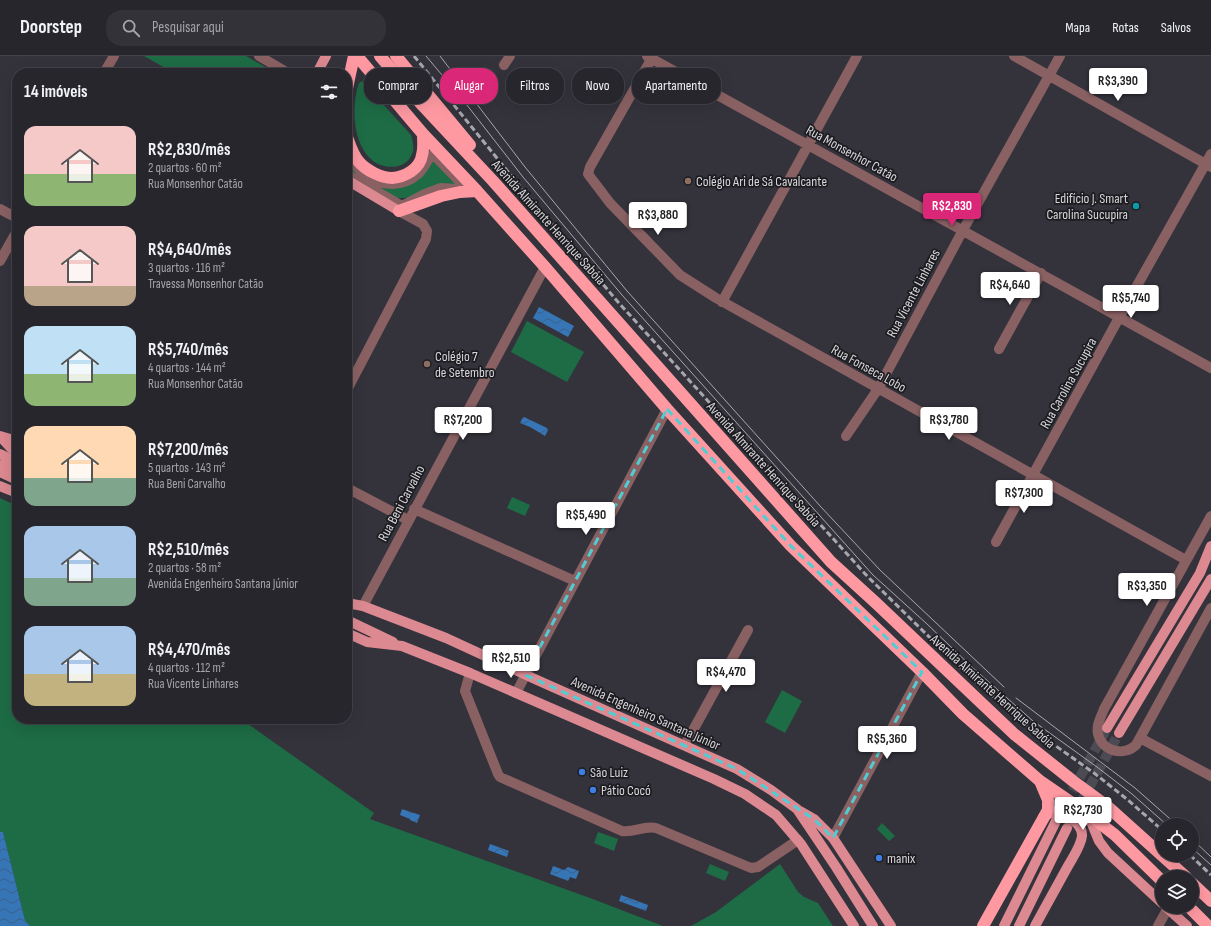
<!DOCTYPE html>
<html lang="pt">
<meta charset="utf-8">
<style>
:root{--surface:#27262d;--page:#333239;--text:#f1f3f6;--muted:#a4a5aa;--line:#434349;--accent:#db2777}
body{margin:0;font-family:"Sofia Sans Condensed",sans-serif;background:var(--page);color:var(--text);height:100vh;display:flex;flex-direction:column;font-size:15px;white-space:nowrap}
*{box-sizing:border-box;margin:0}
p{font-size:13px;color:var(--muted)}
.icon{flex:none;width:22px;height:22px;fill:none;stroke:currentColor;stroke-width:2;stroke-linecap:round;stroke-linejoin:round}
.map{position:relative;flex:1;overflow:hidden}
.side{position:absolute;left:12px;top:12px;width:340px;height:656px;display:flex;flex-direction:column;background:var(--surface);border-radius:16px;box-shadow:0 4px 16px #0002,0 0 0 1px var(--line)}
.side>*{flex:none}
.top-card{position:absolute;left:364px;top:12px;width:380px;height:36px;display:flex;gap:8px}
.controls{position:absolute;left:1155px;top:762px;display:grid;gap:8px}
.controls a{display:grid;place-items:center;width:44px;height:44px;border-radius:50%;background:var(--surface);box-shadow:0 4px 16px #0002,0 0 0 1px var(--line);font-size:20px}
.price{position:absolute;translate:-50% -34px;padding:0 9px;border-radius:4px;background:#fff;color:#222;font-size:13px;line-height:26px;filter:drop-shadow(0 1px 2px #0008)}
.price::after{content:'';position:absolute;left:50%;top:24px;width:12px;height:9px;margin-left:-6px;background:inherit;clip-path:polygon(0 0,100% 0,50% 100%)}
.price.selected{background:var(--accent);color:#fff}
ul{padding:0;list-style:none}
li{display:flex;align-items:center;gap:12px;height:100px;padding:0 12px}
li span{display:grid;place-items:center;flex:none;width:112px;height:80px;border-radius:12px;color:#555}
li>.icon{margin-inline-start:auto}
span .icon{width:48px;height:48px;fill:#fffc;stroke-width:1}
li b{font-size:17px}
h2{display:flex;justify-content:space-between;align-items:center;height:48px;padding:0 12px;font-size:17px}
.pill{padding:0 14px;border-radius:16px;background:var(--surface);box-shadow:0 4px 16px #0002,0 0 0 1px var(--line);font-size:14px;line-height:36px}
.pill.selected{background:var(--accent);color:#fff}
header{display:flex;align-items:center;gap:24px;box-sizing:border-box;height:56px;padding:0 20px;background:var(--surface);border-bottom:1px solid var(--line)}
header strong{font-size:19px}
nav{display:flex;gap:22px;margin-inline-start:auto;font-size:14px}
.search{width:280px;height:36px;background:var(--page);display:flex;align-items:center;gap:10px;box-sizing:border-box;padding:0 14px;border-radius:16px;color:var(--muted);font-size:15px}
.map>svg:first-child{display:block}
.green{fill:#1d6c45}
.water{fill:url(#water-waves)}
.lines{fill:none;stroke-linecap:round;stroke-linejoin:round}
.major-tunnel{stroke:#4c4b54;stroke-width:10;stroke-dasharray:10 5;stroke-linecap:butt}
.minor{stroke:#8a6163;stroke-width:10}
.major{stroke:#dd8991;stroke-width:10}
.highway{stroke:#fe99a2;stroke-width:12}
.tram{stroke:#a7a7ad;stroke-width:1}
.rail{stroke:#a7a7ad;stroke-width:3;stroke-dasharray:6 3;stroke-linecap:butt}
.marked{fill:none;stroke:#51ccd2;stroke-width:3;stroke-dasharray:8 5;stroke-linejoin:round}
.education-dot{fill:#8d6e63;stroke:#1c1c20;stroke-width:1.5}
.culture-dot{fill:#0f9aa8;stroke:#1c1c20;stroke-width:1.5}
.shop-dot{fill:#3f7fe0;stroke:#1c1c20;stroke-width:1.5}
.labels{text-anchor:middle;stroke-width:3.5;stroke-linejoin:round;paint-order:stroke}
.street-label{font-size:14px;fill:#d6d6db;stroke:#1c1c20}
.poi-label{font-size:14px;fill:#d6d6db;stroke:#1c1c20;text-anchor:start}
</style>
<header>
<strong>Doorstep</strong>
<div class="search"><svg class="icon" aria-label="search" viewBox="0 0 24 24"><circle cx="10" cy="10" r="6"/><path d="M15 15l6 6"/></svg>Pesquisar aqui</div>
<nav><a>Mapa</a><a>Rotas</a><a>Salvos</a></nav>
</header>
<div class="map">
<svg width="1211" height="870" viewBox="0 0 1211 870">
<defs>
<pattern id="water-waves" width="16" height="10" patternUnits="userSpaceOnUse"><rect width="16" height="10" fill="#3675b6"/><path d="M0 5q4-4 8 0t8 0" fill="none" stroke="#3a6088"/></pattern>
</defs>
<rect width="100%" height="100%" fill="#34333c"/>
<path class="green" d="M 144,0 L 246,0 L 276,17 L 174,17 Z
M 362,25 L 411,79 C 413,86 415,94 411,100 C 404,114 384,113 373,105 C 352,88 351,50 359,27 Z
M 347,105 C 353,114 361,120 369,126 L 433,105 L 457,128 L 409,142 L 394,142 L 347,114 Z
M 527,265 L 584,296 L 567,326 L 511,296 Z
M 512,441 L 530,449 L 525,460 L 507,452 Z
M 0,442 L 17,450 L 17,663 L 241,663 L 374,757 L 370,763 L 590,842 L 663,870 L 30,870 L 25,864 L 3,776 L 0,776 Z
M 782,634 L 802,645 L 785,677 L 765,666 Z
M 882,767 L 895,780 L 889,785 L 877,773 Z
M 598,776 L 618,783 L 614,795 L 594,787 Z
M 710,808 L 729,816 L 725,825 L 706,817 Z
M 780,808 L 798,836 L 804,841 L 818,847 L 833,870 L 691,870 L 716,856 Z"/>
<path class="water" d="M 539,251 L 574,270 L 568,281 L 533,262 Z
M 524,361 L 547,372 L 548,374 L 545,380 L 530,371 L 520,367 L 522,363 Z
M 402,753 L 420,759 L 417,767 L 410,764 L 410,763 L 400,759 Z
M 0,776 L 3,776 L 25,864 L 30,870 L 0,870 Z
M 490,788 L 509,795 L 507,801 L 488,794 Z
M 553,810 L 564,814 L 568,811 L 579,815 L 576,823 L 570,821 L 568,825 L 550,818 Z
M 621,839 L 648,849 L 646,855 L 619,845 Z"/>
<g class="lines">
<path class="major-tunnel" d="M 1058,761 L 1107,672
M 1068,770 L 1119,677"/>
<path class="minor" d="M 259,0 L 288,17
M 647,0 L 1211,312
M 653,0 L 590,111 L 588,118 L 610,147 L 680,219 L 716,242 L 1186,504
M 1014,0 L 1211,111
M 504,9 L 510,0
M 104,17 L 114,0
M 347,118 L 402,150 L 425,138 L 441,132 L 457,133 L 461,129 L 461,127 L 433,98 C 427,103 425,112 418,118 C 400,134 372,130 357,111
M 0,153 L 17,162
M 0,205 L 17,175
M 722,246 L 857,0
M 999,293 L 1041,217
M 347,334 L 426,183 L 427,175 L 423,168 L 399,155
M 846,380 L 878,333 L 963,174 L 1060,0
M 347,432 L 408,464
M 414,453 L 575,525
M 1211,460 L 1104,653 C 1101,661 1096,669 1098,678 C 1102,695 1123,701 1136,689 L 1211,552
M 996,486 L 1120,260 L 1211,98
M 363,550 L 545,211
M 470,617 L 465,635 L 498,718 L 500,721 L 622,775 C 634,777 644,769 656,772 L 751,812 L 758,811 L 798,784
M 516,637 L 667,353
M 1140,682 L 1211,720
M 685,689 L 748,574
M 833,782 L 922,616
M 1158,870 L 1168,852"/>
<path class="major" d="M 317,17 L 326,0
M 347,124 L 399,155
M 0,380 L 11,392 L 17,395
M 0,380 L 17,385
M 0,398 L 17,406
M 0,409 L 17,415
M 0,416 L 17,424
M 0,430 L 17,437
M 347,547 L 363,550 L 446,582 L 537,624 L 737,713 L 771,734 L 797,753 L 836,811 L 873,870
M 347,564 L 393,586
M 347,577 L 367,586 L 402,590 L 470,617 L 714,723 L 745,738 L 776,759 L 801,788 L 854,870
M 1107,672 L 1200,517 L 1211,490
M 1119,677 L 1211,523
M 800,755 L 814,763 L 833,782 L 891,870
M 1088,758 L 1099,785 L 1108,797 L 1162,847
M 1166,851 L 1187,870
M 1004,870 L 1058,761
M 1019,870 L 1067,772
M 1035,870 C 1046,850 1057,830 1068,810 C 1073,801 1081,790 1082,780 C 1083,768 1064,755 1054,755 L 1043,761"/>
<path class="highway" d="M 357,0 L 423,78 L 477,135 L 545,211 L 667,353 L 791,490 L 922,616 L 963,658 L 1040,725 L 1088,758 L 1115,779 L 1162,825
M 380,0 L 423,50 L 493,125 L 831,506 L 876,547 L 1014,678 L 1073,725 L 1107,750 L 1186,821
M 396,0 L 470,89
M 347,32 L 354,0
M 347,81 C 350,89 353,99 359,106 C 366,114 381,122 392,122 C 405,121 420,113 422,99 C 424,93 423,85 423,78
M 399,155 L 441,140 L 460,136 L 477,135
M 1192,827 L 1211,845
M 1189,851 L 1208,870
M 983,870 L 1048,754 L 1048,744 L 1040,725"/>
<path class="tram" d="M 426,0 L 463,44 L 523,121 L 622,239 L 873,519 L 927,568 L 973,612 L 1033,665 L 1097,711 L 1132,738 L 1167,769
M 440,0 L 525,111 L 627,235 L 821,451 L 880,514 L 1004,631
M 1016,642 L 1135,732 L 1177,769
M 1192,783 L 1211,801
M 1192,792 L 1211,809"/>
<path class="rail" d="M 414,0 L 518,128 L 618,246 L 868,521 L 967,618 L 1029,671 L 1094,717 L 1128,744 L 1162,774
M 1190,799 L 1211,819"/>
</g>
<path class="marked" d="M 667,353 L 791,490 L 922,616 L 833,782 L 814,763 L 737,713 L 525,619 Z"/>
<g class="education-dot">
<circle cx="688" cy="125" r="4"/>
<circle cx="427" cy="308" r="4"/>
</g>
<circle class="culture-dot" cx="1136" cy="150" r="4"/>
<g class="shop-dot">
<circle cx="582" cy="716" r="4"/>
<circle cx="593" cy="734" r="4"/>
<circle cx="879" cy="802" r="4"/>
</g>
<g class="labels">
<g class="street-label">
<text transform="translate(852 97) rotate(29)" y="5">Rua Monsenhor Catão</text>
<text transform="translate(549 166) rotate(48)" y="5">Avenida Almirante Henrique Sabóia</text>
<text transform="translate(913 237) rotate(-62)" y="5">Rua Vicente Linhares</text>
<text transform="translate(869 312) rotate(29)" y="5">Rua Fonseca Lobo</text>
<text transform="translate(1068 327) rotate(-61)" y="5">Rua Carolina Sucupira</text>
<text transform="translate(764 408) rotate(48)" y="5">Avenida Almirante Henrique Sabóia</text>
<text transform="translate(401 447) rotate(-62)" y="5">Rua Beni Carvalho</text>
<text transform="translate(993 635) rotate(42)" y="5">Avenida Almirante Henrique Sabóia</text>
<text transform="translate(646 657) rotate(24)" y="5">Avenida Engenheiro Santana Júnior</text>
</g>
<g class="poi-label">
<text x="696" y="130">Colégio Ari de Sá Cavalcante</text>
<text x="1128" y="147" text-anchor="end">Edifício J. Smart<tspan x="1128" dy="16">Carolina Sucupira</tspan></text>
<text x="435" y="305">Colégio 7<tspan x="435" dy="16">de Setembro</tspan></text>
<text x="590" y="721">São Luiz</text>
<text x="601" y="739">Pátio Cocó</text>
<text x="887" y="807">manix</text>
</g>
</g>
</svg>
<div class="controls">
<a><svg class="icon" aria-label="locate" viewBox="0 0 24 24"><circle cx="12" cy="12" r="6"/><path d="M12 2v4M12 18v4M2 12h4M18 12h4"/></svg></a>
<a><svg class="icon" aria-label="layers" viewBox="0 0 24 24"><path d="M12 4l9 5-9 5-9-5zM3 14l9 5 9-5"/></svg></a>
</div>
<b class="price" style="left:1118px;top:46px">R$3,390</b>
<b class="price selected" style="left:952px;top:171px">R$2,830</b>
<b class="price" style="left:658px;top:180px">R$3,880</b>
<b class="price" style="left:1010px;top:250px">R$4,640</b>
<b class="price" style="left:1131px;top:263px">R$5,740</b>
<b class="price" style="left:463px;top:385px">R$7,200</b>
<b class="price" style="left:949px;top:385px">R$3,780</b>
<b class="price" style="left:1024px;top:458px">R$7,300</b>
<b class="price" style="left:586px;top:480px">R$5,490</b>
<b class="price" style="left:1147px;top:551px">R$3,350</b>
<b class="price" style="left:511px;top:623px">R$2,510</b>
<b class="price" style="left:726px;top:637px">R$4,470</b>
<b class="price" style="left:887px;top:704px">R$5,360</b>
<b class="price" style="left:1083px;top:775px">R$2,730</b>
<div class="top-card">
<a class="pill">Comprar</a>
<a class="pill selected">Alugar</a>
<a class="pill">Filtros</a>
<a class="pill">Novo</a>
<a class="pill">Apartamento</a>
</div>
<section class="side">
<h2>14 imóveis<svg class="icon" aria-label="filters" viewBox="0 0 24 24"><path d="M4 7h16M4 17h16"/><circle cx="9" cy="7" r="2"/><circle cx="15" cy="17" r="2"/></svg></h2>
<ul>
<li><span style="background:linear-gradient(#f6c9c9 60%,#8fb573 0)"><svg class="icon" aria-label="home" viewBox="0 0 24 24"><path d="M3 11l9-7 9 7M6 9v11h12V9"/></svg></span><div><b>R$2,830/mês</b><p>2 quartos · 60 m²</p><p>Rua Monsenhor Catão</p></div></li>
<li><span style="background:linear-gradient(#f6c9c9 75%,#b9a48a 0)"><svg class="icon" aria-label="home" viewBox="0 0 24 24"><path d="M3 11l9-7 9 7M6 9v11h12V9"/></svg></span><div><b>R$4,640/mês</b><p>3 quartos · 116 m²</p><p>Travessa Monsenhor Catão</p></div></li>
<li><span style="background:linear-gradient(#bfe0f5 60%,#8fb573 0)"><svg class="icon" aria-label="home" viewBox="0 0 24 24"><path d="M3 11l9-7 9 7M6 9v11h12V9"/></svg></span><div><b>R$5,740/mês</b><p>4 quartos · 144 m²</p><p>Rua Monsenhor Catão</p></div></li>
<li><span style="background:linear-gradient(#ffd9b3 65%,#7fa58c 0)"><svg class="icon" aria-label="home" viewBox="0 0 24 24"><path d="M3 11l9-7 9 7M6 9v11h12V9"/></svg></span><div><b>R$7,200/mês</b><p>5 quartos · 143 m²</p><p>Rua Beni Carvalho</p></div></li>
<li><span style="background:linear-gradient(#a9c7e8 65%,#7fa58c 0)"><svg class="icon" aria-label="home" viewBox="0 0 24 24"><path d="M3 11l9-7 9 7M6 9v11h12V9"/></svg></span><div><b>R$2,510/mês</b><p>2 quartos · 58 m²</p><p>Avenida Engenheiro Santana Júnior</p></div></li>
<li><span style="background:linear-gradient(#a9c7e8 60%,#c2b280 0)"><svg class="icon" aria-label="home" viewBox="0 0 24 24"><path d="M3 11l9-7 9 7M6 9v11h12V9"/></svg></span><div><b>R$4,470/mês</b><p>4 quartos · 112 m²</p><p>Rua Vicente Linhares</p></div></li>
</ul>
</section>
</div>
